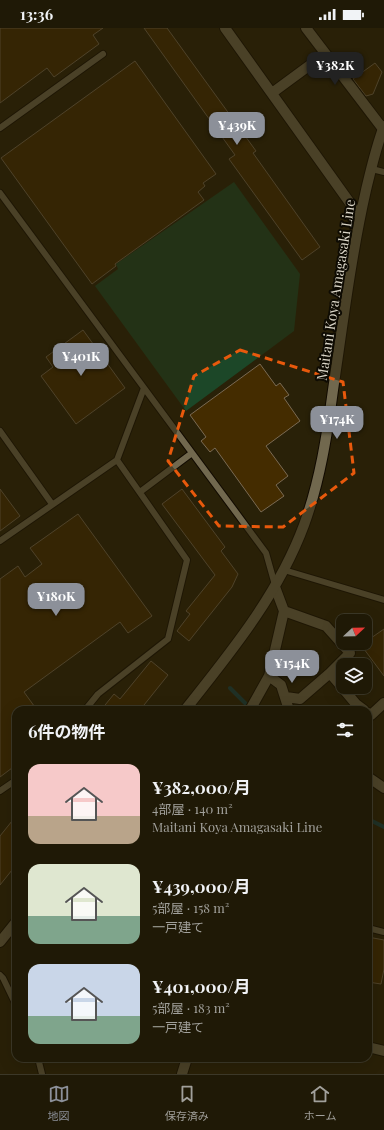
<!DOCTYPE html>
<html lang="ja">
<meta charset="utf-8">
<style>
:root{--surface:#1f1906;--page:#2c2614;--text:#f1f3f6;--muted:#a1a09b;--line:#3c3828;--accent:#8c9099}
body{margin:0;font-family:"Playfair Display","Noto Sans JP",serif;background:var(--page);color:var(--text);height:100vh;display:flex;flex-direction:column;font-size:15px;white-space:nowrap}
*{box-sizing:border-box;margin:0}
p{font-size:13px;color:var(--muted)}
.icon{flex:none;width:22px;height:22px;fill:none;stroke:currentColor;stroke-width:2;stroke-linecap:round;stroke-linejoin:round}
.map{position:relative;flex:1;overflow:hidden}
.side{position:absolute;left:12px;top:678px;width:360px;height:356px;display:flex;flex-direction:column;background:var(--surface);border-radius:12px;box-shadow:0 4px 16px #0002,0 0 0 1px var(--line)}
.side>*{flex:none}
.needle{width:26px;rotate:68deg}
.buttons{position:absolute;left:336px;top:586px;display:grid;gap:8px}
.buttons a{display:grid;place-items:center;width:36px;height:36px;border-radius:8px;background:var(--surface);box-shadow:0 4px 16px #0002,0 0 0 1px var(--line);font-size:20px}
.price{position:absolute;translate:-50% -34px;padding:0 9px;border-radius:8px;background:var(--accent);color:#fff;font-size:13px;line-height:26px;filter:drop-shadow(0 1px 2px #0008)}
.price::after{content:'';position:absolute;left:50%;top:24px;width:12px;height:9px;margin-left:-6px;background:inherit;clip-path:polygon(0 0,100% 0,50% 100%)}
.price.on{background:#222;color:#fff}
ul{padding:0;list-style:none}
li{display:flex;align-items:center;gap:12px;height:100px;padding:0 16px}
li span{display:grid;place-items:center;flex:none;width:112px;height:80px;border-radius:12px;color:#555}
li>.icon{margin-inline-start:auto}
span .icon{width:48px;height:48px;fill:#fffc;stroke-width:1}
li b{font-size:17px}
h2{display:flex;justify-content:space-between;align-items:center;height:48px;padding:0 16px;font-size:17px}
.status{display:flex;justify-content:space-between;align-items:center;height:28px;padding:0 20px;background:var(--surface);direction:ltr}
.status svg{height:11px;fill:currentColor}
.menu{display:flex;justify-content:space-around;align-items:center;height:56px;border-top:1px solid var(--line);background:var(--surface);font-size:11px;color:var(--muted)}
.menu a{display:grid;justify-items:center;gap:2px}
.menu .on{color:var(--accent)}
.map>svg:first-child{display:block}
.green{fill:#1c4728}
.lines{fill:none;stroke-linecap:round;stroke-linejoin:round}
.stream{stroke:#134349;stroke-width:4}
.building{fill:#442c00;stroke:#7a6a53}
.lane-casing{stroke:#110a00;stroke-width:8}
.street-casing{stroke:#110a00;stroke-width:12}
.secondary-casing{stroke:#110a00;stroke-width:12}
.lane{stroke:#71684e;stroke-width:6}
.street{stroke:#71684e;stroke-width:10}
.secondary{stroke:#71684e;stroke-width:10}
.marked{fill:none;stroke:#e8590c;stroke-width:3;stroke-dasharray:8 5;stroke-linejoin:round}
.labels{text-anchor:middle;stroke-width:4;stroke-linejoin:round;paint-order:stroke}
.street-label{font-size:14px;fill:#dad5c7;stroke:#0e0b03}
</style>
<div class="status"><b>13:36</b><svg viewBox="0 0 49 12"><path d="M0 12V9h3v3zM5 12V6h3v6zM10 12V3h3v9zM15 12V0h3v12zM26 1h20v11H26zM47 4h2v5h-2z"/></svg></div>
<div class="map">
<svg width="384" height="1046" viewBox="0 0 384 1046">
<rect width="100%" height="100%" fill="#292108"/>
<path class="green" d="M 234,154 L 300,246 L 294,303 L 186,383 L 95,258 L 118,241 L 116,236 Z"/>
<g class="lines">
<path class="stream" d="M 230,660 L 251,681
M 368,791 L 384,799"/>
</g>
<path class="building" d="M 0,0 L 103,0 L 93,7 L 99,16 L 54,49 L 47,40 L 0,75 Z
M 144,0 L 167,0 L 256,123 L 253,125 L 320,219 L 302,232 L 229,131 L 235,127 Z
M 135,33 L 216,146 L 203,155 L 205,158 L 198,164 L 204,172 L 115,236 L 116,238 L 92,256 L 1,130 Z
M 375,35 L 382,44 L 373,66 L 366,68 L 353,51 Z
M 83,302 L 125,360 L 76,396 L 41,348 L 53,339 L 46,329 Z
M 260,336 L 276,358 L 280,355 L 289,367 L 284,370 L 300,393 L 266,418 L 288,448 L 276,457 L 284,468 L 261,484 L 215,420 L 210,424 L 201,413 L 206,409 L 190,387 Z
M 0,461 L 20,488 L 0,503 Z
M 182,461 L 225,519 L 221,523 L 238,546 L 232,559 L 189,613 L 177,603 L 190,586 L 186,583 L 215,547 L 162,476 Z
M 78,486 L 152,588 L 128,605 L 120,594 L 24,664 L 37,682 L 16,682 L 16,737 L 0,749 L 0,551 L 18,538 L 25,549 L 42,536 L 30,520 Z
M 384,601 L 384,648 L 361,617 Z
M 151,633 L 168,647 L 140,682 L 101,682 L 114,666 L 120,671 Z
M 16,788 L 16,837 L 0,857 L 0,808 Z
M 368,909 L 384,912 L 384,941 L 381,956 L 368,954 Z"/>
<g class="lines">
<g class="lane-casing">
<path id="lane" d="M 0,100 L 103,26
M 372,141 L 384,144
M 0,165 L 266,525 L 275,557
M 0,403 L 52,476
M 140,464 L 192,425
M 0,513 L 117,432 L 144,360
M 284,542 L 384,572
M 85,682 L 98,666 L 168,611 L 187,532 L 117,432
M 0,763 L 16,752
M 368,900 L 384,904
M 0,947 L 3,950 L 16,977
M 38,1030 L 42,1046"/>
</g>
<g class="street-casing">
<path id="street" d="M 225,0 L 360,189
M 306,0 L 383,101
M 272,65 L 325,26
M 284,583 L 326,598 L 350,625 L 330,645 L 300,671 L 286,669
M 330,645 L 356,676 L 364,682
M 269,648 L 281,657 L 289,682
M 250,682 L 269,648 L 284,583 L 275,559
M 368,685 L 371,687 L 384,675
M 368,749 L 384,760
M 368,1019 L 384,1023
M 182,1046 L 187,1030"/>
</g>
<g class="secondary-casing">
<path id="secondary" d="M 185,682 C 231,624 278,567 304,497 C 320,453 327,407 333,362 C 343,295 351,228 366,162 C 371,141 376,119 384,98
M 0,914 L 16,894"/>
</g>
<use href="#lane" class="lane"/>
<use href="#street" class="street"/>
<use href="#secondary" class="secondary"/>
</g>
<path d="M0 0H384V1046H0ZM 240,322 L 343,354 L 354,445 L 283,499 L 219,498 L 168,433 L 194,348 Z" fill="#292108" fill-opacity=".55" fill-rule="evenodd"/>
<path class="marked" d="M 240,322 L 343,354 L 354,445 L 283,499 L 219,498 L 168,433 L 194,348 Z"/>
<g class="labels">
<g class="street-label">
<text transform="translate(336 262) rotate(-81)" y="5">Maitani Koya Amagasaki Line</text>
</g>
</g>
</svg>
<div class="buttons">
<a><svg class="needle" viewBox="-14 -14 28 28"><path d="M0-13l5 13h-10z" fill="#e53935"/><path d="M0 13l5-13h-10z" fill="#a1a09b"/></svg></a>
<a><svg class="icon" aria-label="layers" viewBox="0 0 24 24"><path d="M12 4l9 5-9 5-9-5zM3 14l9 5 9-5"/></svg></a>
</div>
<b class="price on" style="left:335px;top:58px">¥382K</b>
<b class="price" style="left:237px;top:118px">¥439K</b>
<b class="price" style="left:81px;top:349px">¥401K</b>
<b class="price" style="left:337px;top:412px">¥174K</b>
<b class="price" style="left:56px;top:589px">¥180K</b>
<b class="price" style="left:292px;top:656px">¥154K</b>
<section class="side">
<h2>6件の物件<svg class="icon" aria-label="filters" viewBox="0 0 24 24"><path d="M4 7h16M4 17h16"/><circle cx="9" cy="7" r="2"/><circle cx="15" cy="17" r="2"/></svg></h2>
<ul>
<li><span style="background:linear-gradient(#f6c9c9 65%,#b9a48a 0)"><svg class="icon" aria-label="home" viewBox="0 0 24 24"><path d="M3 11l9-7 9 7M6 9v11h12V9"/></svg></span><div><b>¥382,000/月</b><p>4部屋 · 140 m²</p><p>Maitani Koya Amagasaki Line</p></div></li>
<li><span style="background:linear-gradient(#dfe7d0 65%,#7fa58c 0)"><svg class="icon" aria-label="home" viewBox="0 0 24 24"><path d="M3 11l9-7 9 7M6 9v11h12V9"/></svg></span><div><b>¥439,000/月</b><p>5部屋 · 158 m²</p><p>一戸建て</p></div></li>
<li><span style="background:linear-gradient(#c9d6e8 65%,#7fa58c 0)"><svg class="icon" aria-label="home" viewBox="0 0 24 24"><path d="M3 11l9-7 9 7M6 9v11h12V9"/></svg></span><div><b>¥401,000/月</b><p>5部屋 · 183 m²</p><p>一戸建て</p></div></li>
</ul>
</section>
</div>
<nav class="menu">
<a class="on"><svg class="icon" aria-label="map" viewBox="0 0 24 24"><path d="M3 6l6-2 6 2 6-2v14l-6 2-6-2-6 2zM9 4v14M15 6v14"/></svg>地図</a>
<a><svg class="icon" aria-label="saved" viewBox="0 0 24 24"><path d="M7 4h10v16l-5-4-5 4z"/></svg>保存済み</a>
<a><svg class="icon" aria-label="home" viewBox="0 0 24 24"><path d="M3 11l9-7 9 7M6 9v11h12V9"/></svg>ホーム</a>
</nav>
